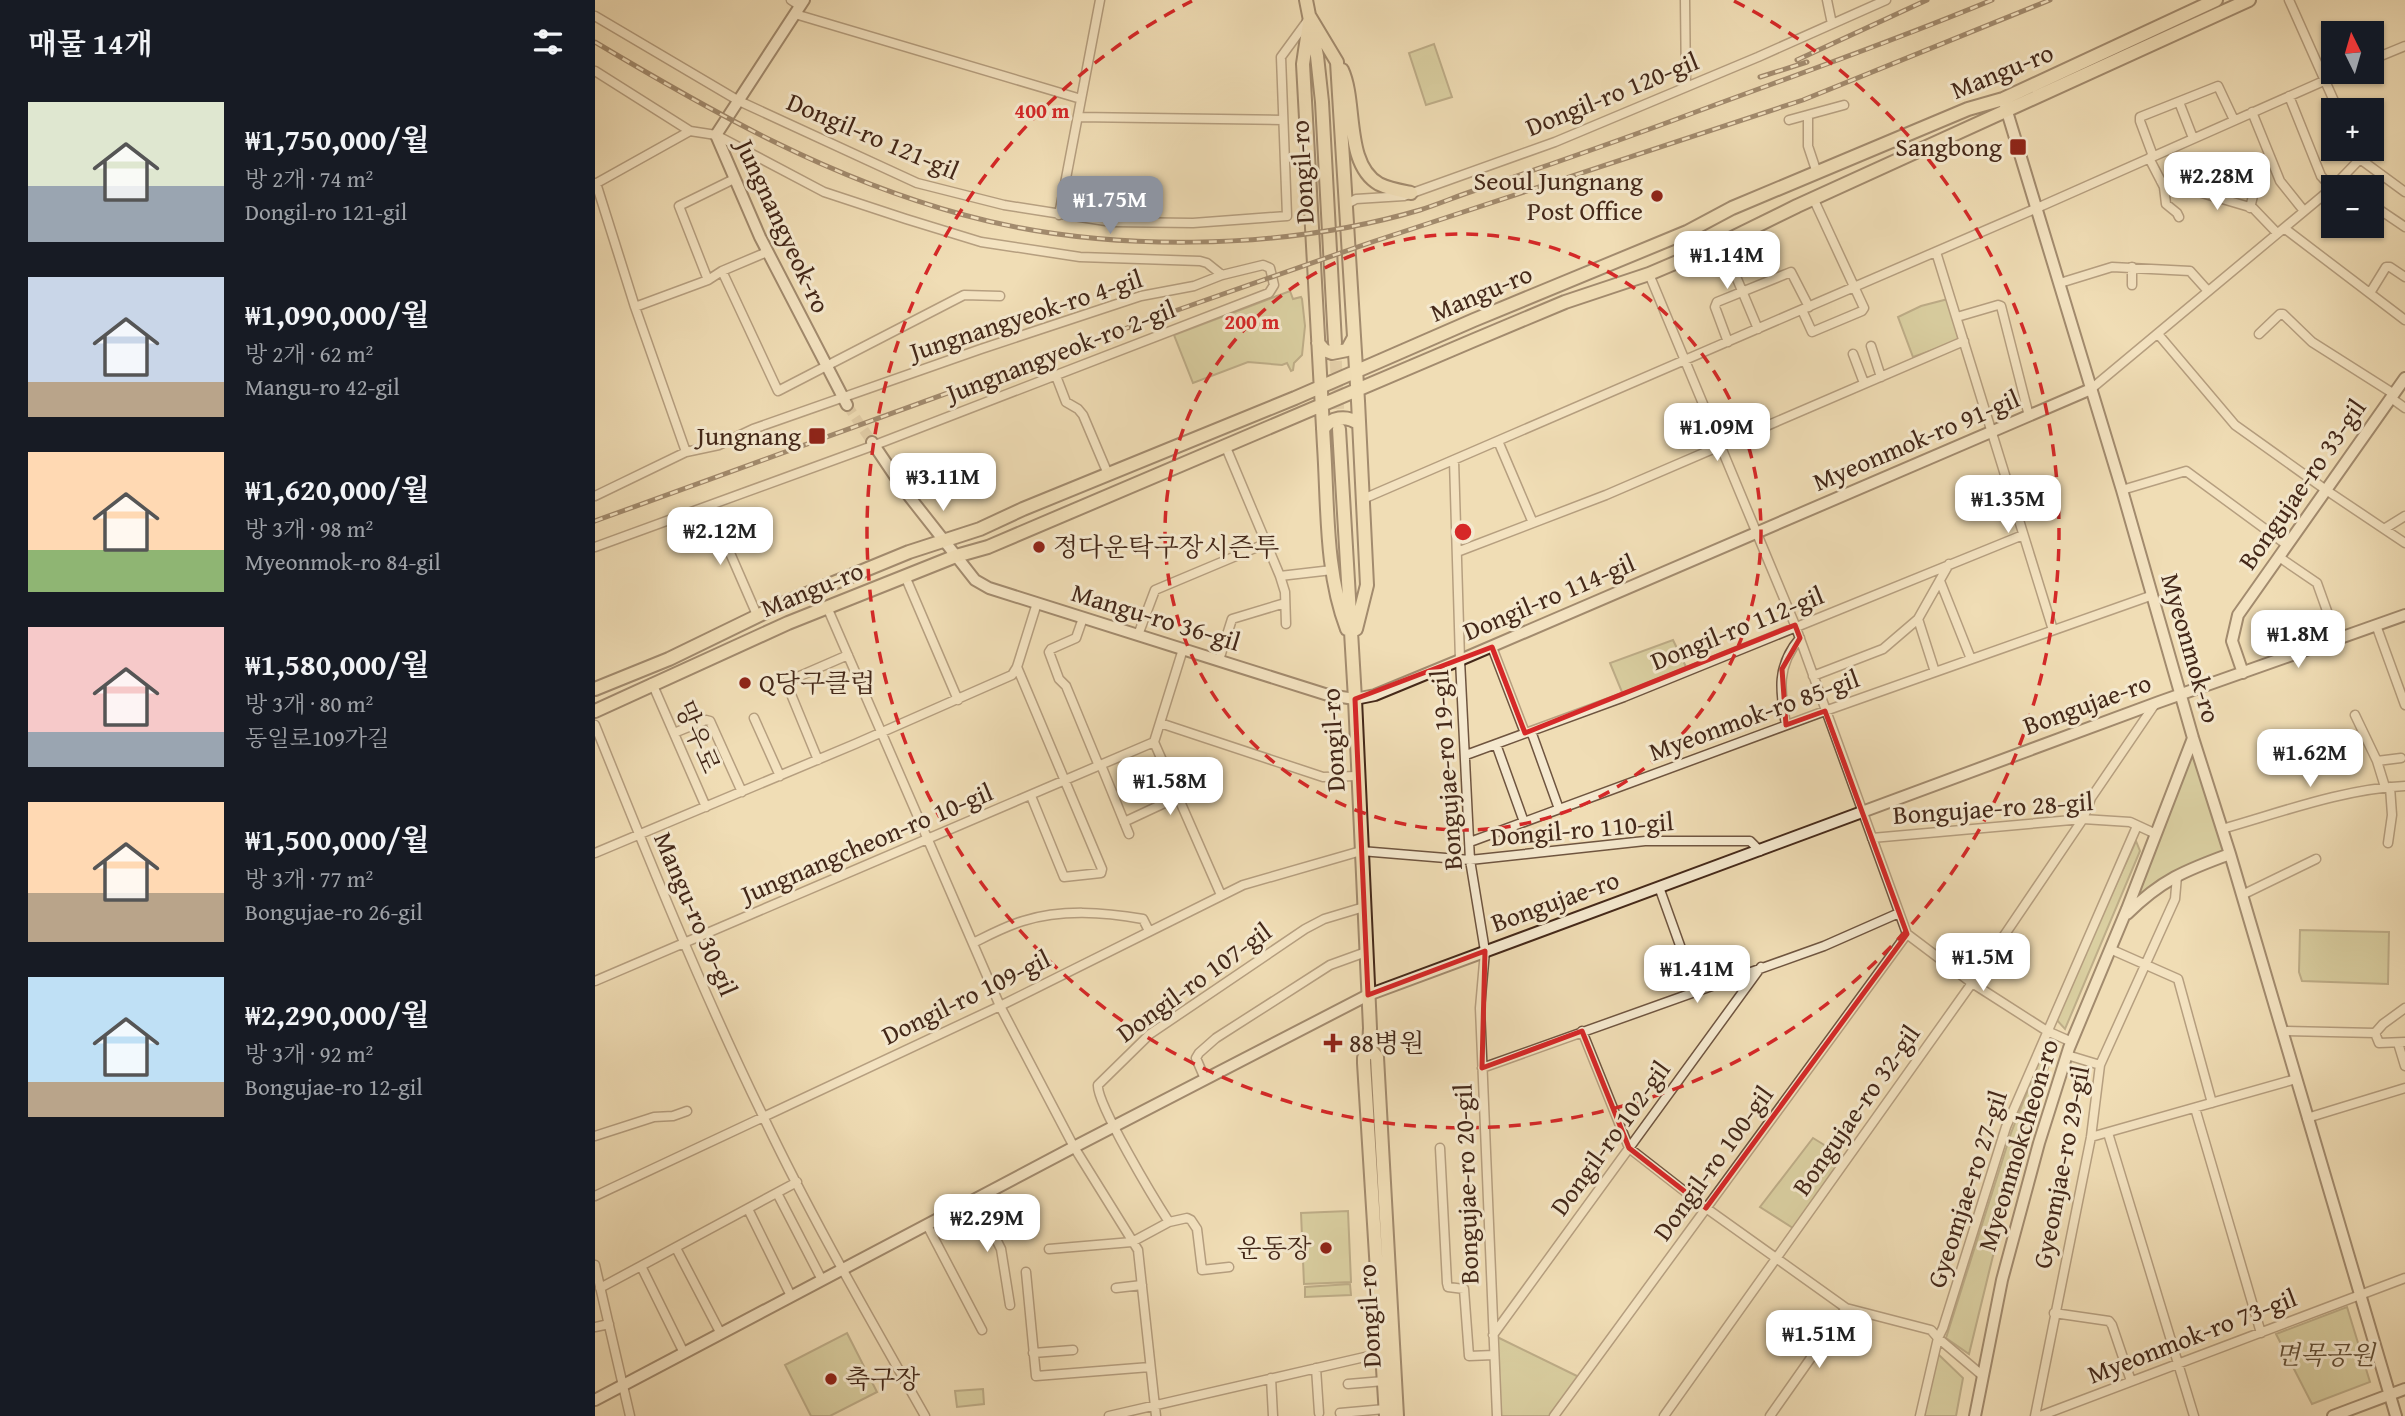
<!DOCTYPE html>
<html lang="ko">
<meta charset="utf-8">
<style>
:root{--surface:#171b24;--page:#20242c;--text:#f1f3f6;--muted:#9ea1a6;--accent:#8c9099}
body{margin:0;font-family:"Gentium Book Plus","Noto Serif KR",serif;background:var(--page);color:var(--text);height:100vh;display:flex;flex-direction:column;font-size:26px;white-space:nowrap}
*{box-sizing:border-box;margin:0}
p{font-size:23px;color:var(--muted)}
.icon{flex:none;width:38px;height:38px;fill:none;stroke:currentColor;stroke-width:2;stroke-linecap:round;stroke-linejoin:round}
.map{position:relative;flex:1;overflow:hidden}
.side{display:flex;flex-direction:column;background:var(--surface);width:595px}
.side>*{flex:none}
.needle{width:46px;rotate:355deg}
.controls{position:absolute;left:1726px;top:21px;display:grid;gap:14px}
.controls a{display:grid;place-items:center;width:63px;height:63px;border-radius:0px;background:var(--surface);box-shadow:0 2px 5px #0004;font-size:35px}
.price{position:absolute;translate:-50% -60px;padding:0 16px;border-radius:14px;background:#fff;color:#222;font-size:23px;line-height:46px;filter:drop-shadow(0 2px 4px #0008)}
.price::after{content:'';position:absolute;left:50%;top:42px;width:21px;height:16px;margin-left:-10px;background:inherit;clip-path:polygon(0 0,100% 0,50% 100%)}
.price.current{background:var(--accent);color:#fff}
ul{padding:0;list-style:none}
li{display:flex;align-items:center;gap:21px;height:175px;padding:0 28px}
li span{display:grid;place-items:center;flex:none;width:196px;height:140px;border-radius:0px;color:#555}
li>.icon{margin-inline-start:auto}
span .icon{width:84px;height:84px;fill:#fffc;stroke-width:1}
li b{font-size:30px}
h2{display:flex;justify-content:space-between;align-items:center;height:84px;padding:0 28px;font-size:30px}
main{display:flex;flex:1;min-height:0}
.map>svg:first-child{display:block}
.green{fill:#bebf8a;stroke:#817452;stroke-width:2}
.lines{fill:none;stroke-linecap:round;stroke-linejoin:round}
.secondary-tunnel{stroke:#ceb996;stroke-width:10;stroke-dasharray:10 5;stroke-linecap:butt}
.primary-tunnel{stroke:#ceb996;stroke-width:12;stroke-dasharray:12 6;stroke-linecap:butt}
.street-casing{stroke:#6f5540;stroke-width:11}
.secondary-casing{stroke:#442819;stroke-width:14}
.primary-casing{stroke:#442819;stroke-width:16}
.street{stroke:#f5e9cf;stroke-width:8}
.secondary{stroke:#f5e9cf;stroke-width:10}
.primary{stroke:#f0ddb5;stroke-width:12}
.rail-casing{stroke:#442819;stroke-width:5}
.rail{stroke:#f5e9cf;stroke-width:2.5;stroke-dasharray:8;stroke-linecap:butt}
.marked{fill:none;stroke:#d62828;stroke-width:5;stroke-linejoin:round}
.ring{fill:none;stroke:#d62828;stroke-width:3.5;stroke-dasharray:12 9}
.poi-dot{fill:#8f2418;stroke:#f5e9cf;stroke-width:2.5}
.labels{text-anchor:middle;stroke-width:6;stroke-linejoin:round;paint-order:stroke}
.street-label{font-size:26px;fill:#442819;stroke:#f5e9cf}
.poi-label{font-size:26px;fill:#442819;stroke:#f5e9cf;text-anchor:end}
.park-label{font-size:26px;font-style:italic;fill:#624e35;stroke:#f5e9cf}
.centre{fill:#d62828;stroke:#f5e9cf;stroke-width:3.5}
.ring-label{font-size:21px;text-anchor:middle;font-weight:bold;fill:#d62828;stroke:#f5e9cf;stroke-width:6;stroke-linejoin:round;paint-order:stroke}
</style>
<main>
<section class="side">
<h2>매물 14개<svg class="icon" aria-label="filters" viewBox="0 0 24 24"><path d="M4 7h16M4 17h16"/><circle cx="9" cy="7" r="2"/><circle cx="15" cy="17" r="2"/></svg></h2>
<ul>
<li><span style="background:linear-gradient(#dfe7d0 60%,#9aa5b1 0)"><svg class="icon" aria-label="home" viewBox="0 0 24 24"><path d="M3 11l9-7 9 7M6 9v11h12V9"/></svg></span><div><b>₩1,750,000/월</b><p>방 2개 · 74 m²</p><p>Dongil-ro 121-gil</p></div></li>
<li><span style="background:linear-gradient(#c9d6e8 75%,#b9a48a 0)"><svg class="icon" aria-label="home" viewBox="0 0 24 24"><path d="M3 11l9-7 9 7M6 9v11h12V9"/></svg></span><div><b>₩1,090,000/월</b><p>방 2개 · 62 m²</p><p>Mangu-ro 42-gil</p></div></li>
<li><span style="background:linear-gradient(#ffd9b3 70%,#8fb573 0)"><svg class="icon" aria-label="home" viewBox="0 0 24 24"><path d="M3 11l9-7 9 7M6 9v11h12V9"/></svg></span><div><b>₩1,620,000/월</b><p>방 3개 · 98 m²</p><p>Myeonmok-ro 84-gil</p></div></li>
<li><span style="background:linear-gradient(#f6c9c9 75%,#9aa5b1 0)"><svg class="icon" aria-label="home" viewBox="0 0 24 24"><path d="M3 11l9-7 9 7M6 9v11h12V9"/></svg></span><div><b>₩1,580,000/월</b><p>방 3개 · 80 m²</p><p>동일로109가길</p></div></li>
<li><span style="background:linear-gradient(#ffd9b3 65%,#b9a48a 0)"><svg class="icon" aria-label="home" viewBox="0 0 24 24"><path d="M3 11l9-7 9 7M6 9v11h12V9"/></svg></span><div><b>₩1,500,000/월</b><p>방 3개 · 77 m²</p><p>Bongujae-ro 26-gil</p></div></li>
<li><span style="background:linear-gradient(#bfe0f5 75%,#b9a48a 0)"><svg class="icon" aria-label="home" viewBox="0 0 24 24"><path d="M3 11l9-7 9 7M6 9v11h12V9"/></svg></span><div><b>₩2,290,000/월</b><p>방 3개 · 92 m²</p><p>Bongujae-ro 12-gil</p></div></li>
</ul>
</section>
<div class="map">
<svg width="1810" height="1416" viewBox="0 0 1810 1416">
<rect width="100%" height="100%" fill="#f0ddb5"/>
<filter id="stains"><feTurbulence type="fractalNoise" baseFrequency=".00286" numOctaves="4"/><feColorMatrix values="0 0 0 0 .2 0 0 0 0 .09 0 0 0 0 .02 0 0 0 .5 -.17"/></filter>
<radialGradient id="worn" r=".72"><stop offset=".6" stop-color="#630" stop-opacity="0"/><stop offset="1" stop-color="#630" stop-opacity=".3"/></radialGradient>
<path class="green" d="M 839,44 L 857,97 L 831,105 L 814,53 Z
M 695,291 L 698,299 L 706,297 L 707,299 L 710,326 L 707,355 L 699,363 L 698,370 L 696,371 L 692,363 L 687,365 L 653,362 L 598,383 L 579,335 Z
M 1353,299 L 1366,340 L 1318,357 L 1303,317 L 1326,306 Z
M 1078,640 L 1093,671 L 1029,697 L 1015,663 Z
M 1598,738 L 1635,854 L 1582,876 L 1528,918 Z
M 1541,841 L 1545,851 L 1470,1029 L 1460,1018 Z
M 1705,930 L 1794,932 L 1793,984 L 1707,981 L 1704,972 Z
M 1451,1044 L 1461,1047 L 1427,1137 L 1374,1354 L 1351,1338 L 1416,1133 Z
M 1218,1138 L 1252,1159 L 1201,1230 L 1165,1207 Z
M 753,1211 L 756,1282 L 709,1284 L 706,1213 Z
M 755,1284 L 756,1295 L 710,1297 L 710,1287 Z
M 1752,1307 L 1775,1382 L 1717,1404 L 1681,1334 Z
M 252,1333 L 282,1392 L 235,1416 L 216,1416 L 190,1365 Z
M 898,1335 L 986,1378 L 959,1416 L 902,1416 Z
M 1343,1354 L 1368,1378 L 1361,1416 L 1329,1416 Z
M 388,1389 L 389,1404 L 362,1407 L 360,1391 Z"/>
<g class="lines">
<path class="secondary-tunnel" d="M 252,405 L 277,442"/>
<path class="primary-tunnel" d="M 740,343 L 744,429"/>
<g class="street-casing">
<path id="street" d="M 196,0 L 205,6
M 1090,0 L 1091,87
M 1232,0 L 1237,24
M 1694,0 L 1743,110
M 200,14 L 486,99
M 0,16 L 144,101 L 322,183 L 409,205 L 517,222 L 598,223 L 692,216 L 686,57 L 713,20
M 1776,60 L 1810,46
M 0,71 L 95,131 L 121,135 L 229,192 L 311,219 L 386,242 L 485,257 L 605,261 L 612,263 L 627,275
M 1694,96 L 1726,176 L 1737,188
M 1584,102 L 1598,138
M 1657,112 L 1685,181 L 1709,211
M 1213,115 L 1213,146 L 1222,173
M 483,117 L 687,120
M 1194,120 L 1249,105
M 1760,149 L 1765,159 L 1810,192
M 1558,156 L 1545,121 L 1545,117 L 1623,86 L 1639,120
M 1554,158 L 1569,187 L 1571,204 L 1582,213 L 1584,217
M 1566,181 L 1658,208 L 1682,233
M 1,183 L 40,307 L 91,452
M 0,184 L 95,131
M 1608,193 L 1630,182
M 752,204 L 761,199 L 809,196 L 960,142 L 1163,57 L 1291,0
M 1776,204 L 1810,227
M 1655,208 L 1660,188
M 464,215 L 505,0
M 1689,228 L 1810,320
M 1127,243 L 1163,329
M 1341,252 L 1458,630
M 127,271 L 183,391 L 369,295 L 405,296
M 1054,274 L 1200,625 L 1312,934 L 1377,983 L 1452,1031 L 1477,1042
M 113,280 L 84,206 L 139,179
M 1465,283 L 1517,267 L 1595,271 L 1613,291
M 1537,285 L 1537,267
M 1775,293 L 1791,267 L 1795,267 L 1810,277
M 40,307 L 113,280 L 127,271 L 172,252
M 1207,310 L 1217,332 L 1267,311 L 1269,308 L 1219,200
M 1362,317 L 1403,305 L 1406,306 L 1434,416
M 1563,334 L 1640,425 L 1731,490 L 1810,543
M 1664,334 L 1685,314 L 1688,314 L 1717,342 L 1799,394
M 1133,342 L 1120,307 L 1122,302 L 1196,272 L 1214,307
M 1276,346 L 1286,377
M 1258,354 L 1269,383
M 461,376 L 471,402 L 483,409 L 488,415 L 513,474
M 1496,389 L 1737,188 L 1765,159
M 1796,398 L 1810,408
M 903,441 L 938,523
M 630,445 L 685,576 L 737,570
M 859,460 L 865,660 L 875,860 L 890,951 L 885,1008 L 902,1416
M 1527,490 L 1591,471 L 1692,545
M 0,496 L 91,452 L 124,445 L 158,429 L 386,349 L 546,296 L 599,286 L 627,275 L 668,265 L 675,268 L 679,285 L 674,293 L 280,445 L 0,547
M 768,499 L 1442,208 L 1749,72
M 115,507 L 162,615
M 1789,529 L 1810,516
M 862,552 L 1011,495 L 1369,341
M 1684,557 L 1722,583 L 1742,639
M 310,576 L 363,700
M 685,576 L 690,592 L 691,624
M 1345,581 L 1376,659
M 232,607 L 405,1006 L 479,1147 L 543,1250 L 561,1416
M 488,618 L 481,638 L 456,649 L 454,652 L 464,679 L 471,686 L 504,766
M 1323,619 L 1340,672
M 1781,625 L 1810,705
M 543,635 L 560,590 L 672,543
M 897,647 L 930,733
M 588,649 L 559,742 L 626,895
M 624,660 L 637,619 L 690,603
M 422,667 L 507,869 L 506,873 L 469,877 L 436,796
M 1218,676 L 1288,649 L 1323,619 L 1354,564
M 57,683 L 111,807
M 1760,715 L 1782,761
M 159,718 L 185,776
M 565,723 L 728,777 L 763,776
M 0,725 C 53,857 106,989 168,1116 C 217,1219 274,1317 330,1416
M 1191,725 C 1185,691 1181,666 1205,638
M 936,731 L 964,809
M 79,733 L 111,720 L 115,721 L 147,792
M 901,744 L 929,822
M 871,755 L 1029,697 L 1428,535
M 223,760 L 191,682 L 253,655
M 506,765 L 534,834
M 1790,787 L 1782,761 L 1806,758
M 529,822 L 589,794 L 614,789
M 1627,829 C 1687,812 1748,789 1810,786
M 1277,838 L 1488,819 L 1535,822 L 1561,834
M 875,842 L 1230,711 L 1558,595
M 1793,843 L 1797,815 L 1795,787
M 0,853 L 260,744 L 417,675 L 422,667 L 442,603
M 1064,887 L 1101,990
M 1647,895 L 1721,859
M 378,943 C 394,935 411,926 428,921 C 467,909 508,912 548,919 L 554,931
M 1515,949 L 1583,979 L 1617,1103
M 0,981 L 559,742
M 987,1031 L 1034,1148 L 1111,1208 L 1251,1308 L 1336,1330 L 1343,1338 L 1388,1376
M 1687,1031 L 1780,1033 L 1784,1043 L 1810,1042
M 1780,1033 L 1788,1024 L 1810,1008
M 1803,1043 L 1810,1066
M 1472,1055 L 1505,1065
M 887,1068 L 1229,946 L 1304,913
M 610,1079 L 601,1058 L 604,1053 L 621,1038 L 735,965 L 771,952
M 1600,1108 L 1666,1333
M 1712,1118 L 1810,1088
M 1513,1133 L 1599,1416
M 0,1136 L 59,1117 L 78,1116 L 92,1111
M 1496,1137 L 1701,1079
M 845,1148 L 852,1283 L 853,1287 L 869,1289 L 874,1356 L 899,1355
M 182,1193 L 227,1280
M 0,1196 L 405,1006 L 648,885 L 766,851 L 875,860 L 1050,841 L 1155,841 L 1165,851
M 381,1199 L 406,1249 L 415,1305
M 153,1209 L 196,1296
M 332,1225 L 387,1330
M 81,1248 L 126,1334
M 454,1249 L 537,1242 L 574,1222
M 0,1265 L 35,1416
M 46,1266 L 89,1353
M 634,1267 L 607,1270 L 602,1229 L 596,1220 L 592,1218 L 574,1222 C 561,1202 501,1103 503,1085 L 555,1034 L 710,929 L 729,919 L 769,907
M 431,1272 L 441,1376 L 555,1367
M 5,1288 L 202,1182
M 521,1288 L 547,1285
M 1459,1313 L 1514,1321 L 1517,1325 L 1536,1381
M 0,1327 L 14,1324
M 898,1335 L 1166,967
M 438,1353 L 478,1350
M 721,1368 L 724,1413
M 676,1378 L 678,1416
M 753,1384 L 789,1381
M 745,1413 L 790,1409
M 514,1416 L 787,1353
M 959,1416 L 1312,934
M 1069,1416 L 1377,983 L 1488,819 L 1496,798 L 1560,704
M 1175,1416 L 1251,1308
M 1325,1416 L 1343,1338 L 1348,1328 L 1411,1127 L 1542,826
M 1440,1416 L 1496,1137 L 1505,1065 L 1580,899 L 1582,876
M 1445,1416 L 1810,1278"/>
</g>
<g class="secondary-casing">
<path id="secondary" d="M 209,0 L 121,135 L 165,237 L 252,405
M 1410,105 L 1527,490 L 1598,738 L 1635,854 L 1801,1416
M 277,442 L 310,491 L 380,580 L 394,588 L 733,695 L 760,699 L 780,695 L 865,660 L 1496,389
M 1648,673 L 1637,641 L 1643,615 L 1810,378
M 1532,914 C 1566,880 1591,870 1635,854
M 0,1400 L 479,1147 L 773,995 L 1564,702 L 1810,615
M 1380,1416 L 1407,1280 L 1444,1143 L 1474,1048 L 1532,909 L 1598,738
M 1738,1416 L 1810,1389"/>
</g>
<g class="primary-casing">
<path id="primary" d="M 711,0 L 722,56 L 727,102 L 740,343
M 715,17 L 742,62 L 763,401 L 772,585 L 761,629
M 715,17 L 708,64 C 716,191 721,319 729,446 C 733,506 730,572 752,629
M 747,70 C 762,102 749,164 784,184 C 794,189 806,191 816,193
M 723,343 L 729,350 L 737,353 L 752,350 L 758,339
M 728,429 C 736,417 751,415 763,423
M 744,429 L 760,699 L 775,1028 L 774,1048 L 769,1058 L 769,1063 L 791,1416
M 0,689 L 74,659 L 185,605 L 314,552 L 385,529 L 428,509 L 700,398 L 879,320 L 1092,232 L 1137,208 L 1373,109 L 1408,99 L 1621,0
M 0,711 L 193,623 L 361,556 L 393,547 L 877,341 L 970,302 L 1054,274 L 1127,243 L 1202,206 L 1654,0
M 774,1048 L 782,1057 L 802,1416"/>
</g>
<use href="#street" class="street"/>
<use href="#secondary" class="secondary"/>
<use href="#primary" class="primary"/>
<g class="rail-casing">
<path id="rail" d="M 0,42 C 119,113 233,178 369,215 C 508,253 686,251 825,210 C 844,204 862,196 881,190 C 954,165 1026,140 1098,113 C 1198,76 1299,41 1397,0
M 1202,60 L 1332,0
M 1165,77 L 1212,62
M 0,521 L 554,320 L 774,243 L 1208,100 L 1455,0"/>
</g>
<use href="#rail" class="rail"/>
</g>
<path d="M0 0H1810V1416H0ZM 1200,625 L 1205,638 L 1187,669 L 1191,725 L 1230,711 L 1312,934 L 1111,1208 L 1034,1148 L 987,1031 L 887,1068 L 890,951 L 773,995 L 760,699 L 897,647 L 930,733 Z" fill="#f0ddb5" fill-opacity=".55" fill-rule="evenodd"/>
<path class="marked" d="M 1200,625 L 1205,638 L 1187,669 L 1191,725 L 1230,711 L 1312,934 L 1111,1208 L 1034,1148 L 987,1031 L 887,1068 L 890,951 L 773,995 L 760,699 L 897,647 L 930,733 Z"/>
<g class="ring">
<circle cx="868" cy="532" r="298"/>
<path d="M1139 1A596 596 0 1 1 597 1"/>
</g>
<g class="poi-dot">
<rect x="1414" y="138" width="18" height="18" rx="3.5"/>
<circle cx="1062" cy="196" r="7"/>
<rect x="213" y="427" width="18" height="18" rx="3.5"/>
<circle cx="444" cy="547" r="7"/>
<circle cx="150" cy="683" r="7"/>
<path d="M734.5 1032.5h7v7h7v7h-7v7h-7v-7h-7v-7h7z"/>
<circle cx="731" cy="1248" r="7"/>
<circle cx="236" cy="1379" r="7"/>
</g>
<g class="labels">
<g class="street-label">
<text transform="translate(1407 71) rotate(-22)" y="9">Mangu-ro</text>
<text transform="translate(1017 94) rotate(-22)" y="9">Dongil-ro 120-gil</text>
<text transform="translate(278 136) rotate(23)" y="9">Dongil-ro 121-gil</text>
<text transform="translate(707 172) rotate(-93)" y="9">Dongil-ro</text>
<text transform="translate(188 226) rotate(65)" y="9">Jungnangyeok-ro</text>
<text transform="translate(886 293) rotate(-23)" y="9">Mangu-ro</text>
<text transform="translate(431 315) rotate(-18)" y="9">Jungnangyeok-ro 4-gil</text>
<text transform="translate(466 351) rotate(-21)" y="9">Jungnangyeok-ro 2-gil</text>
<text transform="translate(1321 440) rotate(-23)" y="9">Myeonmok-ro 91-gil</text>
<text transform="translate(1707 484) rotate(-55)" y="9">Bongujae-ro 33-gil</text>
<text transform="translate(217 589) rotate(-22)" y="9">Mangu-ro</text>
<text transform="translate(954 597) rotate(-23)" y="9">Dongil-ro 114-gil</text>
<text transform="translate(561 617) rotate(17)" y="9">Mangu-ro 36-gil</text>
<text transform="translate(1142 628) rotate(-22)" y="9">Dongil-ro 112-gil</text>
<text transform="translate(1596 648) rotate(74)" y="9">Myeonmok-ro</text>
<text transform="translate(1492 704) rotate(-20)" y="9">Bongujae-ro</text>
<text transform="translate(1159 715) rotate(-20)" y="9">Myeonmok-ro 85-gil</text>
<text transform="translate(103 737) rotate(67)" y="9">망우로</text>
<text transform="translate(738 740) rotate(-93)" y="9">Dongil-ro</text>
<text transform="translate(851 770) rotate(-94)" y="9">Bongujae-ro 19-gil</text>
<text transform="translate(1398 808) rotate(-4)" y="9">Bongujae-ro 28-gil</text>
<text transform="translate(987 829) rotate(-5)" y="9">Dongil-ro 110-gil</text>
<text transform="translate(272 843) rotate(-23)" y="9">Jungnangcheon-ro 10-gil</text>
<text transform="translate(960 901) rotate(-20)" y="9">Bongujae-ro</text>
<text transform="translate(101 914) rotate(67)" y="9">Mangu-ro 30-gil</text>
<text transform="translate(599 982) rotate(-36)" y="9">Dongil-ro 107-gil</text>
<text transform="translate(371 997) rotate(-26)" y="9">Dongil-ro 109-gil</text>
<text transform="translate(1261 1110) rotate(-55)" y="9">Bongujae-ro 32-gil</text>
<text transform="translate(1015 1138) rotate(-54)" y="9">Dongil-ro 102-gil</text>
<text transform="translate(1423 1145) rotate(-73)" y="9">Myeonmokcheon-ro</text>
<text transform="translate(1118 1163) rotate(-54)" y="9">Dongil-ro 100-gil</text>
<text transform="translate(1466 1167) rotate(-79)" y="9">Gyeomjae-ro 29-gil</text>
<text transform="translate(871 1184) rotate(-92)" y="9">Bongujae-ro 20-gil</text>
<text transform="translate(1372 1189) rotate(-72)" y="9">Gyeomjae-ro 27-gil</text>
<text transform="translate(774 1316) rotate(-93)" y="9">Dongil-ro</text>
<text transform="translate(1597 1336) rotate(-21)" y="9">Myeonmok-ro 73-gil</text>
</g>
<g class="poi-label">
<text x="1407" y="156">Sangbong</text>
<text x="1048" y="190">Seoul Jungnang<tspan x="1048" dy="30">Post Office</tspan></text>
<text x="206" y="445">Jungnang</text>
<text x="458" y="556" text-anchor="start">정다운탁구장시즌투</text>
<text x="164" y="692" text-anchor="start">Q당구클럽</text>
<text x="754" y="1052" text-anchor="start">88병원</text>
<text x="717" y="1257">운동장</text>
<text x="250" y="1388" text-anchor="start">축구장</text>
</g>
<g class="park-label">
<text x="1730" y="1364">면목공원</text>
</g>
</g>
<circle cx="868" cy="532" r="10" class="centre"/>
<g class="ring-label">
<text x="447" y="118">400 m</text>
<text x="657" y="329">200 m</text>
</g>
<rect width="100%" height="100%" filter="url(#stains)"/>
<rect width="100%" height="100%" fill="url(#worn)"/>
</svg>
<div class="controls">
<a><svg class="needle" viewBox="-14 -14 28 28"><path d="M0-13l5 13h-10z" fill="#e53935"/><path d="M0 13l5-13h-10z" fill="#9ea1a6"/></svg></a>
<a>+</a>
<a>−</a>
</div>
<b class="price" style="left:1622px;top:212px">₩2.28M</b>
<b class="price current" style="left:515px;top:236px">₩1.75M</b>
<b class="price" style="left:1132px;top:291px">₩1.14M</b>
<b class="price" style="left:1122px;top:463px">₩1.09M</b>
<b class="price" style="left:348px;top:513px">₩3.11M</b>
<b class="price" style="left:1413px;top:535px">₩1.35M</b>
<b class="price" style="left:125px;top:567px">₩2.12M</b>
<b class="price" style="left:1703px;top:670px">₩1.8M</b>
<b class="price" style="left:1715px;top:789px">₩1.62M</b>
<b class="price" style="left:575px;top:817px">₩1.58M</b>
<b class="price" style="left:1388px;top:993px">₩1.5M</b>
<b class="price" style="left:1102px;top:1005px">₩1.41M</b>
<b class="price" style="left:392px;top:1254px">₩2.29M</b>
<b class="price" style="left:1224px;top:1370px">₩1.51M</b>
</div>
</main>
